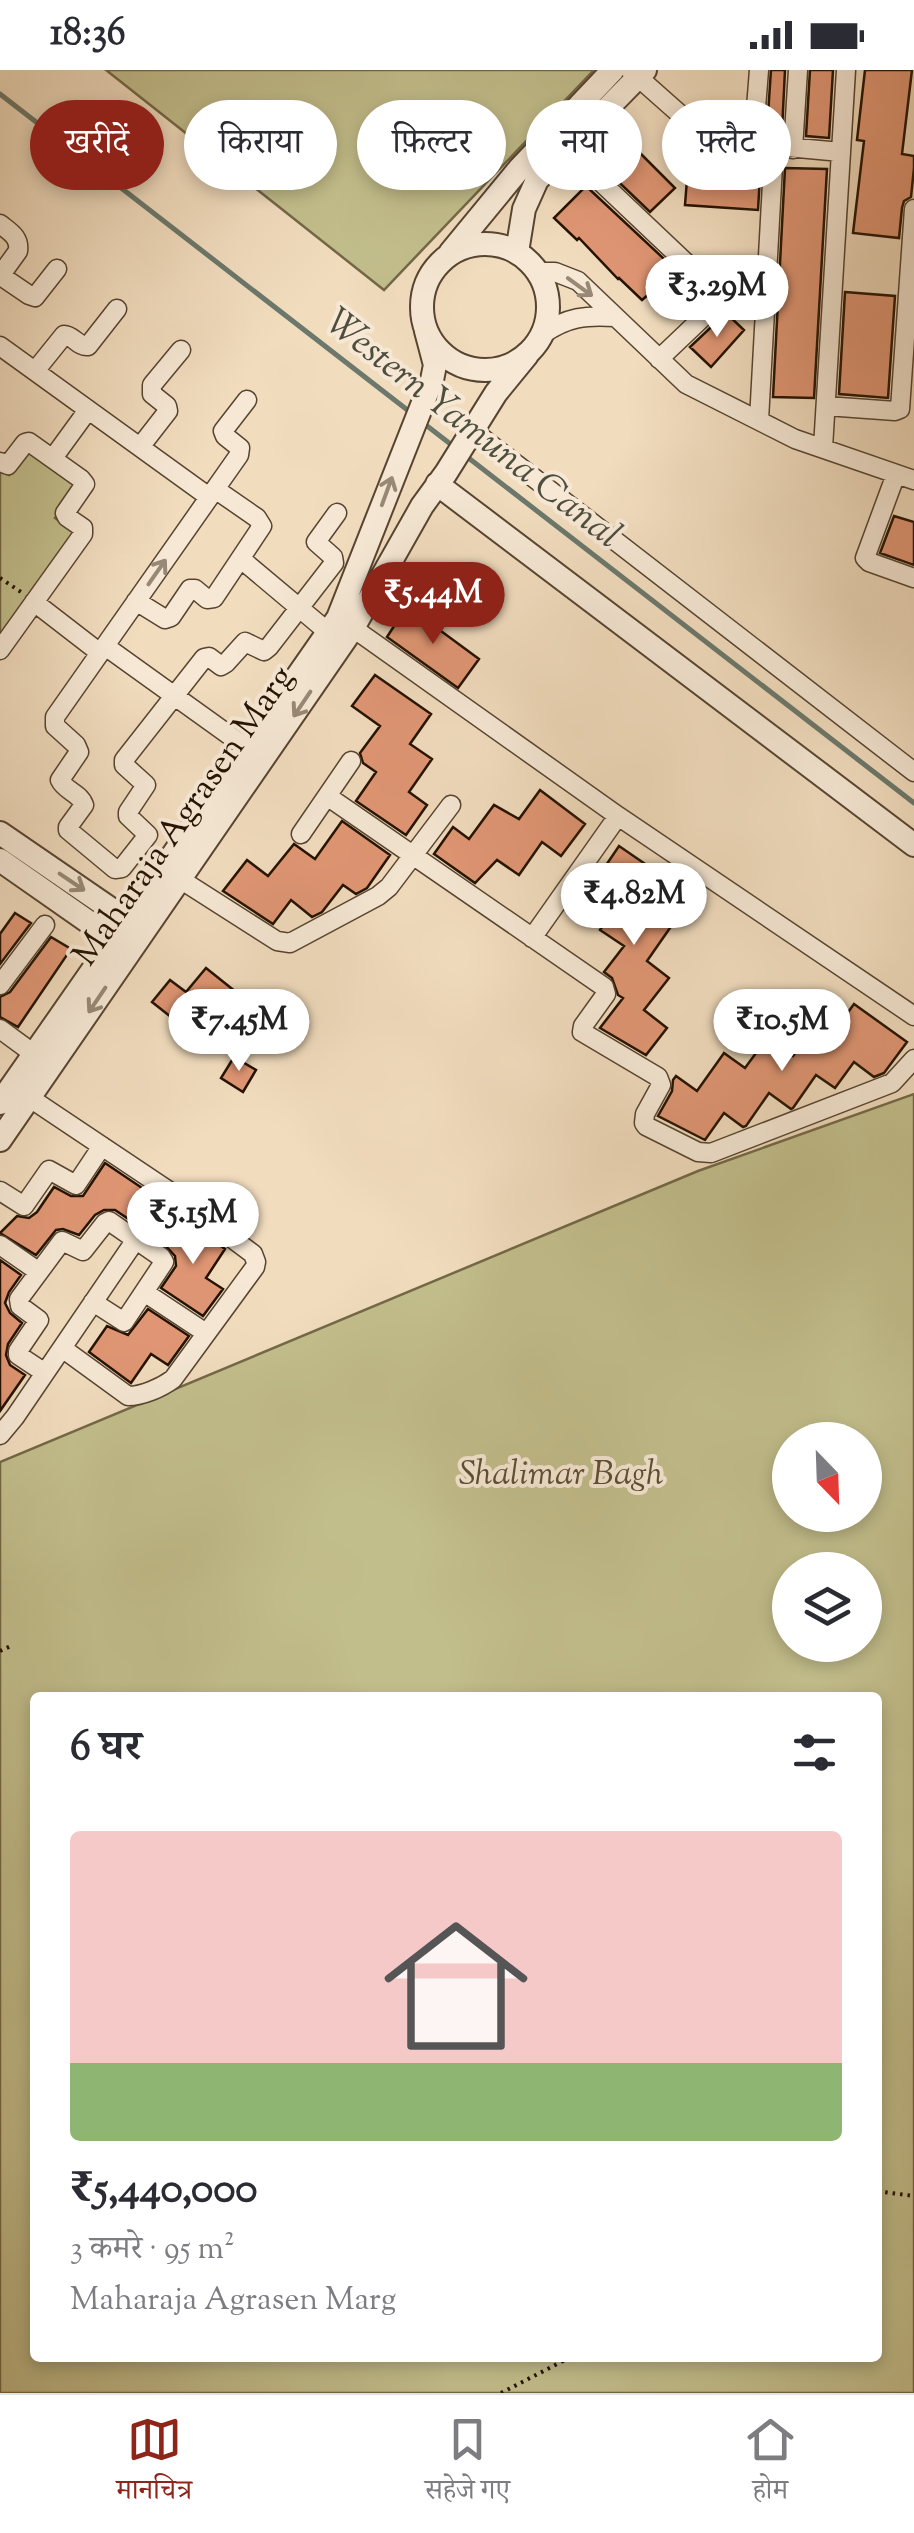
<!DOCTYPE html>
<html lang="hi">
<meta charset="utf-8">
<style>
:root{--surface:#fff;--page:#f2f2f3;--text:#2b2b33;--muted:#7c7c81;--line:#e1e1e2;--accent:#8f2418}
body{margin:0;font-family:"Sorts Mill Goudy","Noto Serif Devanagari",serif;background:var(--page);color:var(--text);height:100vh;display:flex;flex-direction:column;font-size:38px;white-space:nowrap}
*{box-sizing:border-box;margin:0}
p{font-size:32px;color:var(--muted)}
.icon{flex:none;width:55px;height:55px;fill:none;stroke:currentColor;stroke-width:2;stroke-linecap:round;stroke-linejoin:round}
.map{position:relative;flex:1;overflow:hidden}
.sheet{position:absolute;left:30px;top:1622px;width:852px;height:670px;display:flex;flex-direction:column;background:var(--surface);border-radius:10px;box-shadow:0 5px 15px #0003}
.sheet>*{flex:none}
.hud{position:absolute;left:30px;top:30px;width:855px;height:90px;display:flex;gap:20px}
.needle{width:65px;rotate:157deg}
.controls{position:absolute;left:772px;top:1352px;display:grid;gap:20px}
.controls a{display:grid;place-items:center;width:110px;height:110px;border-radius:50%;background:var(--surface);box-shadow:0 5px 15px #0003;font-size:50px}
.price{position:absolute;translate:-50% -85px;padding:0 22px;border-radius:35px;background:#fff;color:#222;font-size:32px;line-height:65px;filter:drop-shadow(0 2px 5px #0008)}
.price::after{content:'';position:absolute;left:50%;top:60px;width:30px;height:22px;margin-left:-15px;background:inherit;clip-path:polygon(0 0,100% 0,50% 100%)}
.price.selected{background:var(--accent);color:#fff}
ul{padding:0;list-style:none}
li{display:grid;align-content:center;gap:20px;height:530px;padding:0 40px}
li span{display:grid;place-items:center;height:310px;border-radius:10px;color:#555}
li>.icon{margin-inline-start:auto}
span .icon{width:180px;height:180px;fill:#fffc;stroke-width:1}
li b{font-size:42px}
h2{display:flex;justify-content:space-between;align-items:center;height:120px;padding:0 40px;font-size:42px}
.pill{padding:0 35px;border-radius:45px;background:var(--surface);box-shadow:0 5px 15px #0003;font-size:35px;line-height:90px}
.pill.selected{background:var(--accent);color:#fff}
.status{display:flex;justify-content:space-between;align-items:center;height:70px;padding:0 50px;background:var(--surface);direction:ltr}
.status svg{height:28px;fill:currentColor}
.tab-bar{display:flex;justify-content:space-around;align-items:center;height:140px;border-top:2px solid var(--line);background:var(--surface);font-size:28px;color:var(--muted)}
.tab-bar a{display:grid;justify-items:center;gap:5px}
.tab-bar .selected{color:var(--accent)}
.map>svg:first-child{display:block}
.green{fill:#c2be8c;stroke:#736846;stroke-width:2.5;fill-rule:evenodd}
.lines{fill:none;stroke-linecap:round;stroke-linejoin:round}
.stream{stroke:#6b786b;stroke-width:5}
.building{fill:#e09674;stroke:#241201;stroke-width:2.5}
.minor-casing{stroke:#574430;stroke-width:21}
.tertiary-casing{stroke:#574430;stroke-width:26}
.path{stroke:#241201;stroke-width:4;stroke-dasharray:2.5 5;stroke-linecap:butt}
.minor{stroke:#f6e8d5;stroke-width:18}
.tertiary{stroke:#f6e8d5;stroke-width:22}
.oneway{stroke:#988876}
.labels{text-anchor:middle;stroke-width:8;stroke-linejoin:round;paint-order:stroke}
.street-label{font-size:35px;fill:#241201;stroke:#f6e8d5}
.park-label{font-size:35px;font-style:italic;fill:#5b4e32;stroke:#f6e8d5}
.water-label{font-size:38px;font-style:italic;fill:#4e4e3f;stroke:#f6e8d5}
</style>
<div class="status"><b>18:36</b><svg viewBox="0 0 49 12"><path d="M0 12V9h3v3zM5 12V6h3v6zM10 12V3h3v9zM15 12V0h3v12zM26 1h20v11H26zM47 4h2v5h-2z"/></svg></div>
<div class="map">
<svg width="914" height="2323" viewBox="0 0 914 2323">
<rect width="100%" height="100%" fill="#f1dcbe"/>
<filter id="stains"><feTurbulence type="fractalNoise" baseFrequency=".002" numOctaves="4"/><feColorMatrix values="0 0 0 0 .2 0 0 0 0 .09 0 0 0 0 .02 0 0 0 .5 -.17"/></filter>
<radialGradient id="worn" r=".72"><stop offset=".6" stop-color="#630" stop-opacity="0"/><stop offset="1" stop-color="#630" stop-opacity=".3"/></radialGradient>
<path class="green" d="M 106,0 L 594,0 L 384,220 Z
M 29,378 L 79,413 L 55,448 L 76,463 L 0,570 L 0,399 L 9,405 Z
M 914,1024 L 914,2323 L 0,2323 L 0,1392 L 698,1101 ZM 790,1370 L 865,1370 L 865,1445 L 790,1445 ZM 790,1500 L 865,1500 L 865,1575 L 790,1575 ZM 35,1628 L 878,1628 L 878,2288 L 35,2288 Z"/>
<g class="lines">
<path class="stream" d="M 0,24 L 410,342
M 422,352 L 453,376
M 466,386 L 914,733"/>
</g>
<path class="building" d="M 771,0 L 785,0 L 782,61 L 767,60 Z
M 810,0 L 833,0 L 829,68 L 806,66 Z
M 865,0 L 912,0 L 902,84 L 914,86 L 914,98 L 911,127 L 904,131 L 902,138 L 899,168 L 853,163 L 864,71 L 857,70 Z
M 629,72 L 675,118 L 650,142 L 603,97 Z
M 689,84 L 761,89 L 758,140 L 685,135 Z
M 785,98 L 827,99 L 814,328 L 773,327 Z
M 586,116 L 694,217 L 668,243 L 649,224 L 642,230 L 619,208 L 618,209 L 579,168 L 577,170 L 554,148 Z
M 845,222 L 895,226 L 888,328 L 839,324 Z
M 726,243 L 744,260 L 711,297 L 690,277 Z
M 894,446 L 914,452 L 914,495 L 880,483 Z
M 407,536 L 479,589 L 458,618 L 387,567 Z
M 375,605 L 431,644 L 410,674 L 432,689 L 409,722 L 427,735 L 406,765 L 356,731 L 376,702 L 363,693 L 360,683 L 380,656 L 352,636 Z
M 540,720 L 585,754 L 561,786 L 542,772 L 519,805 L 497,790 L 475,813 L 434,784 L 453,757 L 469,769 L 494,735 L 519,749 Z
M 342,751 L 390,785 L 367,818 L 356,824 L 343,815 L 322,842 L 312,847 L 291,830 L 273,854 L 223,821 L 247,790 L 268,806 L 294,774 L 315,789 Z
M 619,776 L 670,811 L 650,841 L 672,855 L 647,891 L 669,908 L 644,940 L 667,958 L 646,985 L 600,958 L 623,928 L 618,925 L 612,908 L 604,902 L 624,876 L 600,860 L 620,831 L 594,813 Z
M 15,843 L 31,853 L 0,894 L 0,864 Z
M 51,867 L 71,879 L 18,957 L 0,947 L 0,927 L 10,922 Z
M 206,898 L 246,930 L 209,977 L 152,932 L 170,910 L 186,922 Z
M 854,934 L 907,972 L 884,1003 L 874,1007 L 854,992 L 835,1018 L 816,1005 L 793,1038 L 791,1039 L 769,1023 L 746,1056 L 743,1057 L 724,1043 L 705,1070 L 658,1046 L 672,1021 L 673,1010 L 676,1006 L 697,1021 L 724,983 L 745,998 L 767,968 L 793,986 L 815,956 L 830,967 Z
M 234,987 L 256,1000 L 243,1022 L 221,1008 Z
M 105,1093 L 151,1124 L 133,1152 L 115,1140 L 104,1140 L 95,1145 L 79,1165 L 63,1159 L 56,1160 L 36,1185 L 0,1163 L 17,1146 L 29,1148 L 37,1142 L 54,1117 L 71,1126 L 83,1126 Z
M 181,1146 L 225,1179 L 206,1208 L 223,1219 L 203,1246 L 161,1218 L 176,1196 L 175,1186 L 163,1173 Z
M 0,1190 L 21,1205 L 9,1222 L 5,1233 L 10,1243 L 22,1253 L 8,1274 L 6,1285 L 10,1295 L 25,1305 L 0,1341 Z
M 148,1239 L 189,1266 L 168,1295 L 151,1284 L 131,1313 L 89,1282 L 107,1256 L 128,1265 Z"/>
<g class="lines">
<g class="minor-casing">
<path id="minor" d="M 630,0 L 709,70 L 841,82
M 753,76 L 759,0
M 793,79 L 798,0
M 567,80 L 720,225 L 720,231 L 659,289
M 0,154 C 10,162 20,167 18,181 L 0,206
M 539,202 L 555,202 L 578,211 L 686,314 L 795,369 L 914,410
M 1,206 L 29,225 L 35,227 L 57,199
M 543,264 C 567,247 586,245 615,247
M 0,276 L 209,427
M 35,301 L 64,265 C 73,265 78,277 88,276 L 117,239
M 247,330 L 223,361 L 225,366 L 240,378 L 239,385 L 55,647 L 55,656 L 76,675 L 79,682 L 60,710 C 65,721 80,723 84,735 L 68,757 L 68,760 L 115,799 L 122,798 L 148,765 L 128,746 L 128,742 L 146,715 L 124,695 L 124,690 L 204,588 L 209,587 L 221,596 L 226,593 L 245,572 L 264,581 L 269,577 L 334,493 L 333,487 L 316,472 L 337,443
M 826,336 L 895,341 L 900,339 L 914,139
M 759,350 L 774,77
M 472,360 L 914,702
M 140,377 L 168,341 L 167,336 L 152,324 L 152,315 L 181,280
M 823,378 L 846,0
M 53,388 L 88,340
M 0,392 L 8,395 L 25,373 L 29,372 L 81,409 L 85,414 L 65,443 L 67,447 L 83,458 L 83,464 L 0,580
M 896,404 L 865,488 L 869,492 L 914,508
M 241,489 L 328,562
M 136,531 L 165,549 L 171,547 L 190,519 L 195,519 L 207,529 L 214,528 L 262,456 L 257,448 L 215,419
M 34,532 L 100,583
M 353,558 L 618,746 L 914,946
M 105,576 L 247,678
M 327,726 L 604,917 L 606,924 L 583,956 L 582,962 L 658,1007 L 661,1015 L 645,1044 L 644,1053 L 646,1056 L 698,1082 L 711,1083 L 892,1013 L 914,989
M 301,764 L 351,691
M 172,804 L 277,871 L 290,873 L 378,826 L 389,817 L 451,735
M 532,868 L 618,746
M 0,915 L 45,855
M 0,959 L 34,984
M 0,1121 L 24,1136 L 49,1100 L 76,1115 L 102,1076
M 0,1175 L 39,1202
M 144,1222 L 206,1263
M 62,1278 L 128,1326 C 142,1326 161,1318 173,1309 L 255,1197 L 256,1192 L 253,1184 L 169,1121
M 45,1303 L 18,1285 L 18,1281 L 39,1250 L 20,1236 L 19,1229 L 62,1171 L 83,1181 L 105,1153 L 109,1151 L 161,1187 L 164,1192 L 124,1252 L 93,1232
M 0,1365 L 15,1347 L 169,1121 L 21,1022"/>
</g>
<g class="tertiary-casing">
<path id="tertiary" d="M422 237a63 63 0 1 1 126 0a63 63 0 1 1-126 0Z
M 517,182 L 524,139 L 537,110 L 645,0
M 450,183 L 520,98 L 613,0
M 437,414 L 914,775
M 0,763 L 137,857
M 0,790 L 123,876
M 0,1033 L 338,548 L 432,310 L 435,295 L 426,261
M 0,1070 L 353,558 L 422,436 L 446,403 L 496,323 L 527,285"/>
</g>
<path class="path" d="M 0,508 L 21,522
M 0,1581 L 13,1575
M 878,2124 L 884,2122 L 914,2126
M 501,2323 L 563,2291 L 561,2288"/>
<use href="#minor" class="minor"/>
<use href="#tertiary" class="tertiary"/>
</g>
<defs><path id="oneway-shaft" d="M-6 0H5M1.5-3L5.5 0L1.5 3" fill="none" stroke-width="1.6" stroke-linecap="round" stroke-linejoin="round" transform="scale(2.5)"/></defs>
<g class="oneway">
<use href="#oneway-shaft" transform="translate(580 217) rotate(36)"/>
<use href="#oneway-shaft" transform="translate(387 421) rotate(-70)"/>
<use href="#oneway-shaft" transform="translate(157 502) rotate(-55)"/>
<use href="#oneway-shaft" transform="translate(302 634) rotate(124)"/>
<use href="#oneway-shaft" transform="translate(72 812) rotate(34)"/>
<use href="#oneway-shaft" transform="translate(97 930) rotate(124)"/>
</g>
<g class="labels">
<g class="street-label">
<text transform="translate(182 745) rotate(-55)" y="12">Maharaja Agrasen Marg</text>
</g>
<g class="park-label">
<text x="561" y="1414">Shalimar Bagh</text>
</g>
<g class="water-label">
<text transform="translate(474 357) rotate(38)" y="13">Western Yamuna Canal</text>
</g>
</g>
<rect width="100%" height="100%" filter="url(#stains)"/>
<rect width="100%" height="100%" fill="url(#worn)"/>
</svg>
<div class="controls">
<a><svg class="needle" viewBox="-14 -14 28 28"><path d="M0-13l5 13h-10z" fill="#e53935"/><path d="M0 13l5-13h-10z" fill="#7c7c81"/></svg></a>
<a><svg class="icon" aria-label="layers" viewBox="0 0 24 24"><path d="M12 4l9 5-9 5-9-5zM3 14l9 5 9-5"/></svg></a>
</div>
<b class="price" style="left:717px;top:270px">₹3.29M</b>
<b class="price selected" style="left:433px;top:577px">₹5.44M</b>
<b class="price" style="left:634px;top:878px">₹4.82M</b>
<b class="price" style="left:239px;top:1004px">₹7.45M</b>
<b class="price" style="left:782px;top:1004px">₹10.5M</b>
<b class="price" style="left:193px;top:1197px">₹5.15M</b>
<div class="hud">
<a class="pill selected">खरीदें</a>
<a class="pill">किराया</a>
<a class="pill">फ़िल्टर</a>
<a class="pill">नया</a>
<a class="pill">फ़्लैट</a>
</div>
<section class="sheet">
<h2>6 घर<svg class="icon" aria-label="filters" viewBox="0 0 24 24"><path d="M4 7h16M4 17h16"/><circle cx="9" cy="7" r="2"/><circle cx="15" cy="17" r="2"/></svg></h2>
<ul>
<li><span style="background:linear-gradient(#f6c9c9 75%,#8fb573 0)"><svg class="icon" aria-label="home" viewBox="0 0 24 24"><path d="M3 11l9-7 9 7M6 9v11h12V9"/></svg></span><div><b>₹5,440,000</b><p>3 कमरे · 95 m²</p><p>Maharaja Agrasen Marg</p></div></li>
</ul>
</section>
</div>
<nav class="tab-bar">
<a class="selected"><svg class="icon" aria-label="map" viewBox="0 0 24 24"><path d="M3 6l6-2 6 2 6-2v14l-6 2-6-2-6 2zM9 4v14M15 6v14"/></svg>मानचित्र</a>
<a><svg class="icon" aria-label="saved" viewBox="0 0 24 24"><path d="M7 4h10v16l-5-4-5 4z"/></svg>सहेजे गए</a>
<a><svg class="icon" aria-label="home" viewBox="0 0 24 24"><path d="M3 11l9-7 9 7M6 9v11h12V9"/></svg>होम</a>
</nav>
